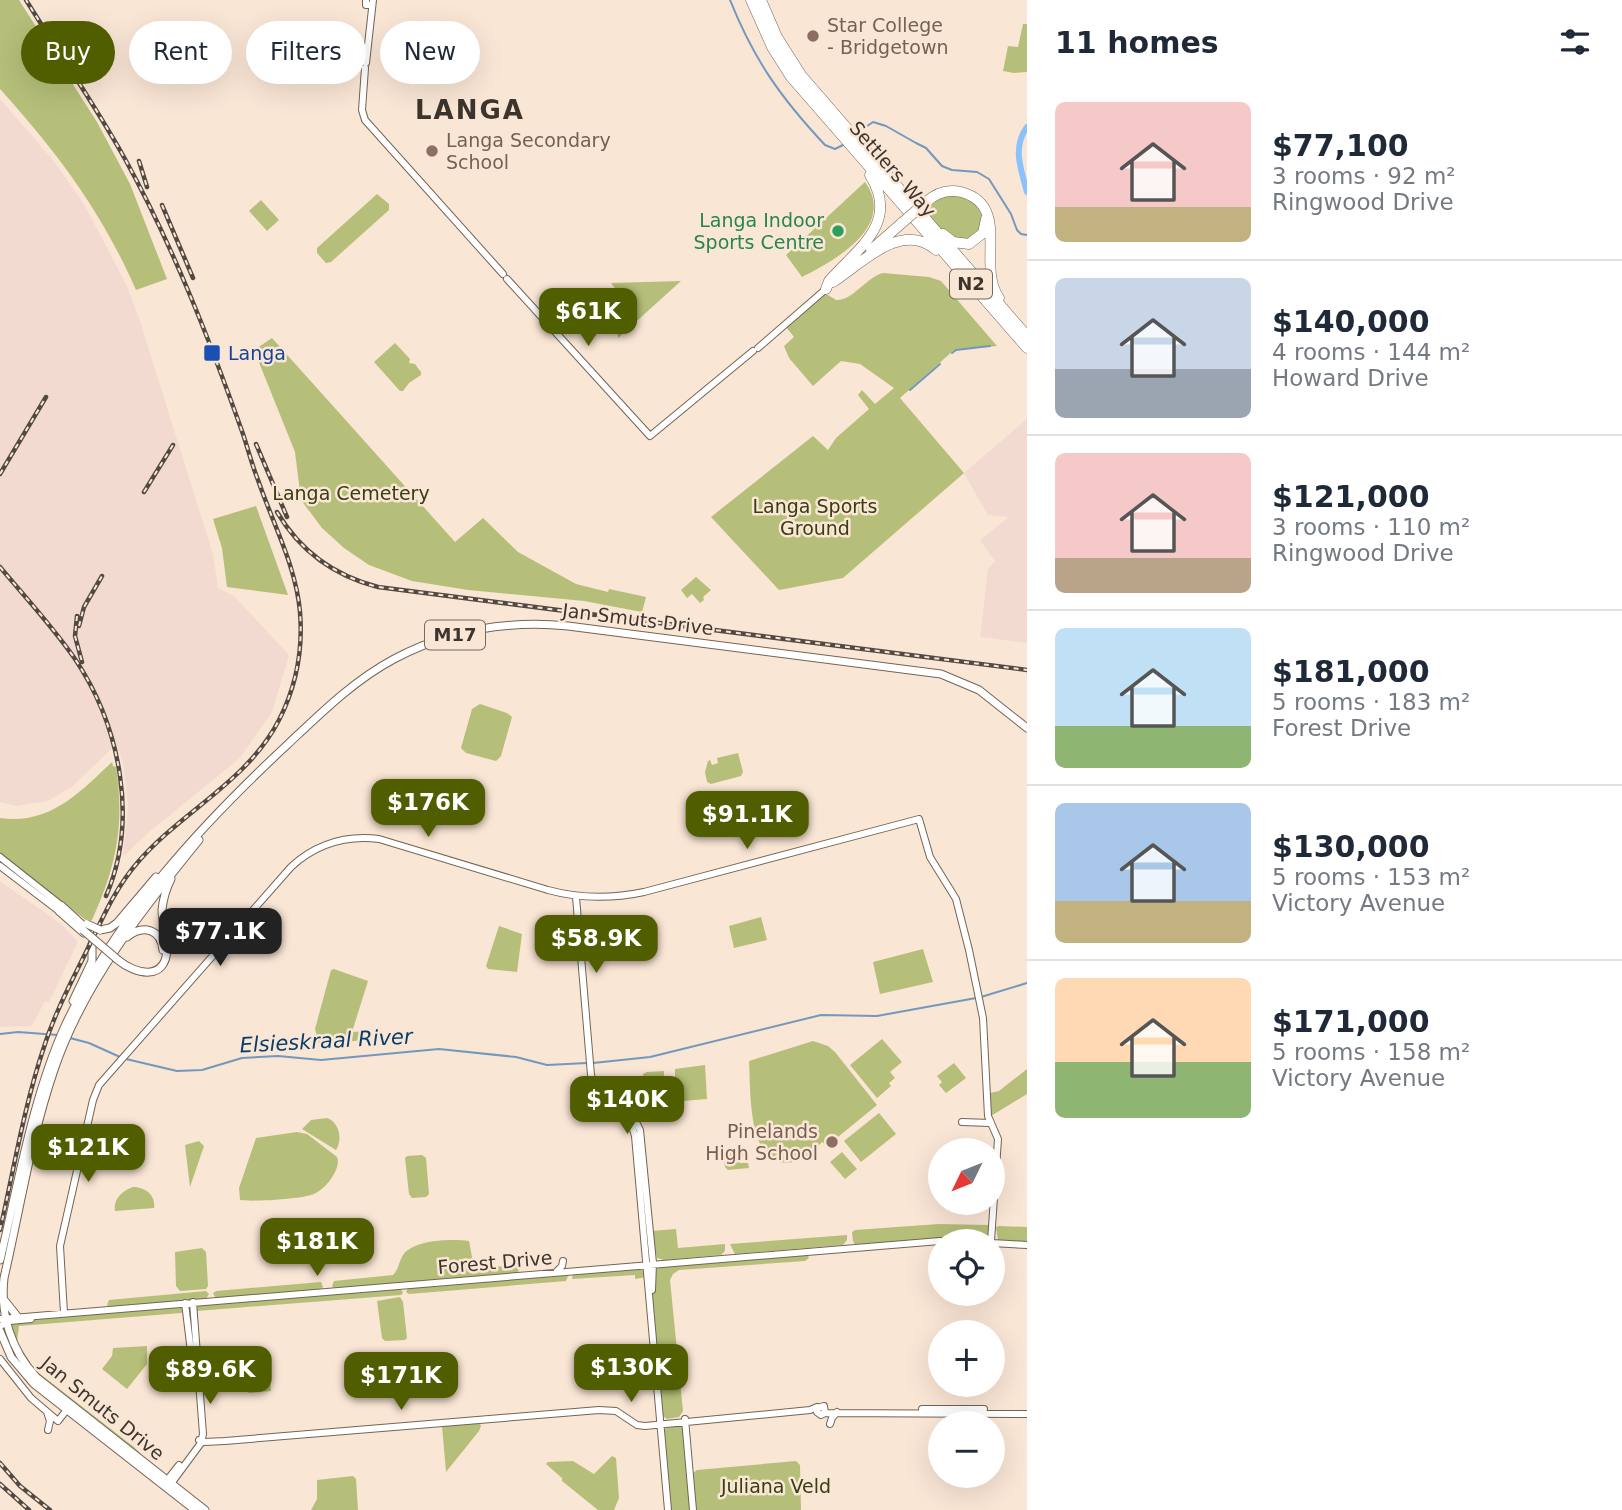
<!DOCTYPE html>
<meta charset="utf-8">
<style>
:root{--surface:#fff;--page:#f2f2f3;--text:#1f2937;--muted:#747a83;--line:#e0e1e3;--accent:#515e00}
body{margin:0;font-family:"DejaVu Sans",sans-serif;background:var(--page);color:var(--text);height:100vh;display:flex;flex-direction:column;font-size:26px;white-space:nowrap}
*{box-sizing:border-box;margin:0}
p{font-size:23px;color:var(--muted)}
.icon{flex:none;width:38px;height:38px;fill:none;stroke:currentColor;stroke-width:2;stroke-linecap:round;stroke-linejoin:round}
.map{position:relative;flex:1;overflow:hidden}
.details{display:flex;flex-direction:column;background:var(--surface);width:595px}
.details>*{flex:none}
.hud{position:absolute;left:21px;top:21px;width:665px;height:63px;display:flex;gap:14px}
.needle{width:46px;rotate:227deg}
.tools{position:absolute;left:928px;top:1138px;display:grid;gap:14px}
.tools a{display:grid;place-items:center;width:77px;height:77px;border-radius:50%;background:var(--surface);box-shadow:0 7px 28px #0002;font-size:35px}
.price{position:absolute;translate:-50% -60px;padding:0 16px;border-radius:14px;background:var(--accent);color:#fff;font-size:23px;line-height:46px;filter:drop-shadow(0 2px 4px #0008)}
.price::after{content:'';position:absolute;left:50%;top:42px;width:21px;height:16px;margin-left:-10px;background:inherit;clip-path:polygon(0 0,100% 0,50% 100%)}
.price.current{background:#222;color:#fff}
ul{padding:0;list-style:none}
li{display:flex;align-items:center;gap:21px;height:175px;padding:0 28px}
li+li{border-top:2px solid var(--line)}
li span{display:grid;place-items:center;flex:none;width:196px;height:140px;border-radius:10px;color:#555}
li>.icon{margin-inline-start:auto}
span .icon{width:84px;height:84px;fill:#fffc;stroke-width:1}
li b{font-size:30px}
h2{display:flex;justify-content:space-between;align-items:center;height:84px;padding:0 28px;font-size:30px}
.pill{padding:0 24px;border-radius:32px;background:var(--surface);box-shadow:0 7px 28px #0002;font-size:24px;line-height:63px}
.pill.current{background:var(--accent);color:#fff}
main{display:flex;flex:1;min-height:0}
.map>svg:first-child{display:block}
.industrial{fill:#f2dad0}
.green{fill:#b5bf79}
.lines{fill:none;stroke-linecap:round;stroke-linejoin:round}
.stream{stroke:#7398be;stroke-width:2}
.river{stroke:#8bc2fc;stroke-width:6}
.secondary-casing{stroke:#746455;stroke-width:8}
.primary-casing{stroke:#746455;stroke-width:9}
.highway-casing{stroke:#746455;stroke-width:11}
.secondary{stroke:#fff;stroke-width:6}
.primary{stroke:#fff;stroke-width:7}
.highway{stroke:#fff;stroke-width:10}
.rail-casing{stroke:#524a42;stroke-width:4.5}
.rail{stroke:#fae6d5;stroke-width:2;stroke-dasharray:5;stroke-linecap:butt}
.primary-bridge-casing{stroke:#746455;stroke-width:9;stroke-linecap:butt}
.highway-bridge-casing{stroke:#746455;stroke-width:11;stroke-linecap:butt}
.primary-bridge{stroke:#fff;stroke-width:7}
.highway-bridge{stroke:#fff;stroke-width:10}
.education-dot{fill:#8d6e63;stroke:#fae6d5;stroke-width:2.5}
.leisure-dot{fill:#2e9e5b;stroke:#fae6d5;stroke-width:2.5}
.transit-dot{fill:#1a4fb4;stroke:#fae6d5;stroke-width:2.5}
.labels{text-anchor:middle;stroke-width:5;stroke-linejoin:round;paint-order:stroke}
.shield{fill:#fae6d5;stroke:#756a60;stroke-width:2}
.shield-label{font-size:18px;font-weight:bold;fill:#3c352e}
.education-label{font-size:19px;fill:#785e54;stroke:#fae6d5;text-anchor:start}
.street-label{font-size:19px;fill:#3c352e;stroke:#fae6d5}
.leisure-label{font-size:19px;fill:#27864d;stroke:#fae6d5;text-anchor:end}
.transit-label{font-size:19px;fill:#164399;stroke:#fae6d5;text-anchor:start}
.park-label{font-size:19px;fill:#383d13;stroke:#fae6d5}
.water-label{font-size:21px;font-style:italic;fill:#093d6a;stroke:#fae6d5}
.district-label{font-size:26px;font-weight:bold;letter-spacing:2px;fill:#3c352e;stroke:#fae6d5}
</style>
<main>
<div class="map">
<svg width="1027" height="1510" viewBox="0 0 1027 1510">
<rect width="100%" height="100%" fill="#fae6d5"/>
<path class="industrial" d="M 0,99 L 53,160 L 84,204 L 127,286 L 139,318 L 213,554 L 218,588 L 234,596 L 289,655 L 272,712 L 240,758 L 149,832 L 123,857 L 128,805 L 123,762 L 116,744 L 73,786 L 48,801 L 16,806 L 0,802 Z
M 1027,419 L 1027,643 L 980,637 L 988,569 L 995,561 L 980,540 L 1009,517 L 988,515 L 964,473 Z
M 0,881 L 61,924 L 78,942 L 49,1002 L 45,1001 L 32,1026 L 0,1027 Z"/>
<path class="green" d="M 0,0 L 19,0 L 97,122 L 130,184 L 167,279 L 136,290 C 102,212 57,152 0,89 Z
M 1023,24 L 1027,24 L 1027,72 L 1014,73 L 1003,71 L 1008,46 L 1018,47 Z
M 865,182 C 897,226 834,261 802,277 L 786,255 Z
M 377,194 L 389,204 L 389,210 L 331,262 L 326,263 L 317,253 L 317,248 Z
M 950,194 C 973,199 978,201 985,223 L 970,242 L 947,236 L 921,210 L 929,202 Z
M 261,200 L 279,220 L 267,231 L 249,211 Z
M 883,273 L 929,277 L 941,281 L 997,346 L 954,350 L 900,398 L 964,473 L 843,578 L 779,590 L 711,517 L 813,436 L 828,450 L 836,438 L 869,409 L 858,395 L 862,390 L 875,404 L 894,388 L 860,364 L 841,361 L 813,386 L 789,358 L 784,346 L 794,337 L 786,327 L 823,295 L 828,295 L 836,300 C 853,301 865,278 883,273 Z
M 681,281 L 618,338 L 617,317 L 607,305 L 619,294 L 611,283 Z
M 272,338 L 455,542 L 483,518 L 518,552 L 576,584 L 608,592 L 609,589 L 646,597 L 642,612 L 584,601 L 468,590 L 412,581 L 369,565 L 344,548 L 322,528 L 301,500 L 295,452 L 254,350 Z
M 395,343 L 410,359 L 409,363 L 415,364 L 421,372 L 421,375 L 409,383 L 403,391 L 400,391 L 374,362 Z
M 256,506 L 288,595 L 227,587 L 222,548 L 213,519 Z
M 696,577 L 711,590 L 703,597 L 704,600 L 700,603 L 692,594 L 687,598 L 681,590 Z
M 480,704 L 507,713 L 512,717 L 501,756 L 496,761 L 466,753 L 461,748 L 472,709 Z
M 738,753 L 743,772 L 741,776 L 711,784 L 707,782 L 705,772 L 708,761 L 710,760 L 712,765 L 718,763 L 717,758 Z
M 112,762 L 113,766 L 116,767 C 125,826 116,867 92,920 L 87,921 L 0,853 L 0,818 C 50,825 79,793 112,762 Z
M 761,917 L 767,940 L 734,948 L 729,926 Z
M 499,926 L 522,934 L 517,972 L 488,969 L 486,966 Z
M 923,949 L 933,982 L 880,994 L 873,962 Z
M 334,969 L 368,981 L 352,1032 L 370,1031 L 371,1040 L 319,1043 L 315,1029 L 331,970 Z
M 882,1039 L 902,1062 L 890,1072 L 895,1078 L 889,1083 L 891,1086 L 877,1098 L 850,1065 Z
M 813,1041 L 828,1046 L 835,1052 L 877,1105 L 827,1146 L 822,1142 C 816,1148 808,1158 801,1160 C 746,1179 751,1093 749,1061 Z
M 954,1063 L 966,1078 L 946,1093 L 939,1085 L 942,1082 L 937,1076 Z
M 705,1065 L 707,1099 L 658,1103 L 644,1095 L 643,1074 L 647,1072 L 664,1071 L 664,1078 L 675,1078 L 675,1069 Z
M 1027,1069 L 1027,1094 L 991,1116 L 990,1093 L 999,1091 Z
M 879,1113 L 896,1134 L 861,1162 L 844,1141 Z
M 327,1118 C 339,1122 343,1139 336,1150 L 302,1129 L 311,1120 Z
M 297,1132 L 307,1134 L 337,1157 C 342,1169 324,1192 311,1195 C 298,1199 254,1202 240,1200 L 239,1188 L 256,1138 Z
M 199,1141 L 204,1146 L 190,1187 L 185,1145 Z
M 740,1151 L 745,1151 L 746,1157 L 740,1157 L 740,1163 L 748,1163 L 749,1168 L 728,1170 L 725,1167 L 723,1153 L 733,1152 L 733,1155 L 740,1156 Z
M 842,1152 L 857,1169 L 845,1179 L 830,1162 Z
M 422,1155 L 426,1158 L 429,1194 L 426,1197 L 412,1198 L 409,1194 L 405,1158 L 407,1156 Z
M 133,1187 C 145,1187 156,1195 154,1208 L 115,1211 C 113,1199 122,1191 133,1187 Z
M 939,1224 L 988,1225 L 989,1239 L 938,1239 L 855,1245 L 853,1241 L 852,1232 L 855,1230 Z
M 999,1226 L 1027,1227 L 1027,1243 L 998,1240 L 996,1227 Z
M 676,1229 L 678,1248 L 725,1244 L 725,1251 L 721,1255 L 664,1260 L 657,1258 L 651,1231 Z
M 847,1235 L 847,1240 L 843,1245 L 735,1254 L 730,1244 Z
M 469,1241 L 473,1262 L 477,1267 L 516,1266 L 519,1271 L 516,1273 L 334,1288 L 332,1286 L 334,1281 L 393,1275 C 399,1269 399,1261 403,1255 C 415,1239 452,1239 469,1241 Z
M 202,1248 L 206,1252 L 208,1286 L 206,1289 L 180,1291 L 176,1286 L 175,1252 Z
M 807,1254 L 809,1258 L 805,1261 L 679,1270 L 673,1274 L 670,1280 L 683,1411 L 679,1417 L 667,1419 L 663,1416 C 659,1386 643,1291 658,1267 Z
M 640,1268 L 645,1273 L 646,1277 L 635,1279 L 635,1275 L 572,1279 L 573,1274 Z
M 566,1273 L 568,1276 L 566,1281 L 409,1294 L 406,1292 L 409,1286 Z
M 321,1282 L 323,1287 L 321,1289 L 216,1299 L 213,1293 L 216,1291 Z
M 400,1287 L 403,1293 L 401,1295 L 197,1311 L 194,1309 L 197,1304 Z
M 206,1291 L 209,1294 L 206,1299 L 109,1307 L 107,1305 L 109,1300 Z
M 400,1297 L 403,1302 L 407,1338 L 405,1340 L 385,1341 L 382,1338 L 377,1301 Z
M 183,1306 L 184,1311 L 181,1313 L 19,1326 L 17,1342 L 35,1370 L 134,1447 L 142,1455 L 140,1457 L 42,1381 L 22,1359 L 10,1324 L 51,1317 Z
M 147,1346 L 147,1364 L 127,1389 L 102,1369 L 112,1356 L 113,1348 Z
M 267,1351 L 271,1391 L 249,1393 L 243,1388 L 240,1357 L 245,1353 Z
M 479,1422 L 481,1426 L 479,1431 L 446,1472 L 442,1426 Z
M 680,1425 L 683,1426 L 691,1510 L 669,1510 L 663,1429 Z
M 612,1456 L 616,1458 L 619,1498 L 614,1510 L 598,1510 L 562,1481 L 562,1478 L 546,1464 L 548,1462 L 573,1461 L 594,1474 Z
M 796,1461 L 800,1465 L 801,1510 L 695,1510 L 692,1474 L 697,1470 Z
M 353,1476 L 356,1479 L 358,1510 L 311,1510 L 317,1499 L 317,1480 Z"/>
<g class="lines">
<path class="stream" d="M 730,0 C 754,60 781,98 825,145 L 835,149 L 843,145
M 857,133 L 873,122 L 886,126 L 916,143 L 926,148 L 942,166 L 952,170 L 977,172 L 989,179 L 1011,214 L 1017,230 L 1021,234 L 1027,235
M 952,353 L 956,350 L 990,346
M 910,390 L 940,364
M 981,997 L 1027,983
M 0,1034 L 18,1032 L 58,1035
M 70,1038 L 89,1043 L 120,1057
M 126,1059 L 177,1071 L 202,1070 L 242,1058 L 278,1056 L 321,1060 L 439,1049 L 516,1057 L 547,1065 L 587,1063
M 593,1063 L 650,1057 L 821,1015 L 877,1016 L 976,998"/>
<path class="river" d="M 1027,127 C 1012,148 1021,169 1027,192"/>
<g class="secondary-casing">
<path id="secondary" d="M 366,0 L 366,5 L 372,5
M 366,63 L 373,0
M 365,68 L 362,110 L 365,120 L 503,274
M 507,279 L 650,436 L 753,351
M 758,348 L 826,289
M 0,857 L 62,906
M 0,866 L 59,911
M 576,897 L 591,1075 C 600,1109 628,1106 635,1136 L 668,1510
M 603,1095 L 633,1116 L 640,1130 L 653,1263 L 652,1290
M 962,1122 L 990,1123
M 81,1151 L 86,1157 L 94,1159
M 992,1243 L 1027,1245
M 557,1271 L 562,1266 L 563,1261
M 185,1303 L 192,1360
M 64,1313 L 60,1246 L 93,1100 L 99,1085 L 291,867 C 316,844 345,835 379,839 L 548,890 C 581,899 611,899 644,892 L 919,819 L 930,857 L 956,899 L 969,950 L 983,1018 L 988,1116 L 998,1139 L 991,1241
M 0,1319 L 940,1241
M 0,1326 L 10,1321 L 31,1319
M 0,1359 L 31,1398 L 58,1421 L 69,1407
M 922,1409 L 984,1409
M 47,1412 L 50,1421 L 48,1430
M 825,1413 L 824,1406 L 817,1408 L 817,1412 L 821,1415 L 825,1413 L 1027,1414
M 685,1419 L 693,1510
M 830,1424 L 832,1418 L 837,1412
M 199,1440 L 204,1442 L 225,1441 L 599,1410 L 616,1411 L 637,1425 L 645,1426 L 810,1410 L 817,1407
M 164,1484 L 179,1465
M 170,1485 L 201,1443 L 203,1434 L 193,1302"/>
</g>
<g class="primary-casing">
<path id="primary" d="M 199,840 C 142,910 83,984 54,1070 C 31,1137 20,1209 4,1278 C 0,1314 11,1350 36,1377 L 205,1510
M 62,906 L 86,928
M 59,911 L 84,933
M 100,930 L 110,928 L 117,923 L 156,877
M 127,937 C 143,924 161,929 163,950
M 118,960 C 136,975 166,981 167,949 C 168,936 162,923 162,910 C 163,899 166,889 171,879
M 73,1001 L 92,961 L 92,944
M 0,1260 C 18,1185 33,1096 65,1026 C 116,917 200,826 287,745 C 321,713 353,681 394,659 C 449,630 507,620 568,626 L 941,674 L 979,690 L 1027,728
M 5,1301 L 17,1316
M 0,1331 L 11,1357 L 34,1384 L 195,1510"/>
</g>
<g class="highway-casing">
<path id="highway" d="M 751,0 L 772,47 L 791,77 L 1027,348
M 761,0 L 777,37 L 801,75 L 1027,336
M 926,202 C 936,193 948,189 961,192 C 1012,205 976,266 999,298
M 943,234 L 953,242 L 969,244 L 983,233 L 986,219
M 871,250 L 903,222
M 833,282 C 862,263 902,220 936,250
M 826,289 L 829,281 C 858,248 900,223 870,175"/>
</g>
<use href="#secondary" class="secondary"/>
<use href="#primary" class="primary"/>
<use href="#highway" class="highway"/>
<g class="rail-casing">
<path id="rail" d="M 139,161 L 147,187
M 162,205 L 193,278
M 256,444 L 287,517
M 0,474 L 46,397
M 144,492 L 173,445
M 277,512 C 300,551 335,576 378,587 L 1027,670
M 0,567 C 25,597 53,627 75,659 C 120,726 139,820 106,896
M 77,616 L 75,636 L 82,662
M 79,626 L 84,607 L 102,576
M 0,1230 C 14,1169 24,1106 44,1047 C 55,1012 73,979 89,946 C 103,917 116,887 138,862 C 182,811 247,782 279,720 C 296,687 303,649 300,612 C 296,566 273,524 258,480 C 252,465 248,449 243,434 C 210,341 173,246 125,159 C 95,105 59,53 26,0
M 0,1463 L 20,1486 L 50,1510
M 0,1484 L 29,1510"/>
</g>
<use href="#rail" class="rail"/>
<g class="primary-bridge-casing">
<path id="primary-bridge" d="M 87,924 L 100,930
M 83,930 L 118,960"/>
</g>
<g class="highway-bridge-casing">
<path id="highway-bridge" d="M 903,222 L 926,202"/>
</g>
<use href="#primary-bridge" class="primary-bridge"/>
<use href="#highway-bridge" class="highway-bridge"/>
</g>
<g class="education-dot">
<circle cx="813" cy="36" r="7"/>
<circle cx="432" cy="151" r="7"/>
<circle cx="832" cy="1142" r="7"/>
</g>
<circle class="leisure-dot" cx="838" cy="231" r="7"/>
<rect class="transit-dot" x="203" y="344" width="18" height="18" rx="3.5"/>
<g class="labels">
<g class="shield">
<rect x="950" y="269.5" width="42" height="29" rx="5"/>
<rect x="425" y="620.5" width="60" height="29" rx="5"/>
</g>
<g class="shield-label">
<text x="971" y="290">N2</text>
<text x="455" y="641">M17</text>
</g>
<g class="education-label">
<text x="827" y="32">Star College<tspan x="827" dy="22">- Bridgetown</tspan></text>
<text x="446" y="147">Langa Secondary<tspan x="446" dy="22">School</tspan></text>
<text x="818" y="1138" text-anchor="end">Pinelands<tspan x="818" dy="22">High School</tspan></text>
</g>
<g class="street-label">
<text transform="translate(893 169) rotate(49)" y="7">Settlers Way</text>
<text transform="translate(638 619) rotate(7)" y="7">Jan Smuts Drive</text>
<text transform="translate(495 1262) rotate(-5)" y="7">Forest Drive</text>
<text transform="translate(103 1408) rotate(39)" y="7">Jan Smuts Drive</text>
</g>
<g class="leisure-label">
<text x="824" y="227">Langa Indoor<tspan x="824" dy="22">Sports Centre</tspan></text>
</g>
<g class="transit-label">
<text x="228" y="360">Langa</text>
</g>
<g class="park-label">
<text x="351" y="500">Langa Cemetery</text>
<text x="815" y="513">Langa Sports<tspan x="815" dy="22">Ground</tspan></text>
<text x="776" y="1493">Juliana Veld</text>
</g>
<g class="water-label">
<text transform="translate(326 1041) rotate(-3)" y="7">Elsieskraal River</text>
</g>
<g class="district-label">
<text x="470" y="119">LANGA</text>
</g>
</g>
</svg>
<div class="tools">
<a><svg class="needle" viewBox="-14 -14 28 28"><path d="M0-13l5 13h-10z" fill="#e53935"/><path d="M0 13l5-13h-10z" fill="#747a83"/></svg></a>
<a><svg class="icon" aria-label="locate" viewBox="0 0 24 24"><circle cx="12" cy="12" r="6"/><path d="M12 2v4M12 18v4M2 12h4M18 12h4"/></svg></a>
<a>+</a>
<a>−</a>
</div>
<b class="price" style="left:588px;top:348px">$61K</b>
<b class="price" style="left:428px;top:839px">$176K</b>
<b class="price" style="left:747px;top:851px">$91.1K</b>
<b class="price current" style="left:220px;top:968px">$77.1K</b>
<b class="price" style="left:596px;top:975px">$58.9K</b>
<b class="price" style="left:627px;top:1136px">$140K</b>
<b class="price" style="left:88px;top:1184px">$121K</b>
<b class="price" style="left:317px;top:1278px">$181K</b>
<b class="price" style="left:631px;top:1404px">$130K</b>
<b class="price" style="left:210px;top:1406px">$89.6K</b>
<b class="price" style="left:401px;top:1412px">$171K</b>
<div class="hud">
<a class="pill current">Buy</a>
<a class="pill">Rent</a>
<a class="pill">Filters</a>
<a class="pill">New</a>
</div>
</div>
<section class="details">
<h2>11 homes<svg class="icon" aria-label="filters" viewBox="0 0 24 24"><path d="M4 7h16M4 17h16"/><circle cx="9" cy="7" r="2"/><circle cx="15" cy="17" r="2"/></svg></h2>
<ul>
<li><span style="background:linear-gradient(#f6c9c9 75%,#c2b280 0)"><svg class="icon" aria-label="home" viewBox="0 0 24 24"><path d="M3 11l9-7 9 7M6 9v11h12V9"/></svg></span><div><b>$77,100</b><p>3 rooms · 92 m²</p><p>Ringwood Drive</p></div></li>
<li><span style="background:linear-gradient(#c9d6e8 65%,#9aa5b1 0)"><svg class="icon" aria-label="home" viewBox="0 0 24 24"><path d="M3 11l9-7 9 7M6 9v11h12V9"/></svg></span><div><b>$140,000</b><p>4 rooms · 144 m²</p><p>Howard Drive</p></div></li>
<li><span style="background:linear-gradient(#f6c9c9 75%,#b9a48a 0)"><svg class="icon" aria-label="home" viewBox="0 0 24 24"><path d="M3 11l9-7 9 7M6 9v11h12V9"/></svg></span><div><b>$121,000</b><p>3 rooms · 110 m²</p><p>Ringwood Drive</p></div></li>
<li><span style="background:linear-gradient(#bfe0f5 70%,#8fb573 0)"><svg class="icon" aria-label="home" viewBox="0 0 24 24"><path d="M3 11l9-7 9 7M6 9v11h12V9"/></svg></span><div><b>$181,000</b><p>5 rooms · 183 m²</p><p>Forest Drive</p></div></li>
<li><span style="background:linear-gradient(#a9c7e8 70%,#c2b280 0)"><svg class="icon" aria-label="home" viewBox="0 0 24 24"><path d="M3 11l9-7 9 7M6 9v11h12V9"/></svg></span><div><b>$130,000</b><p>5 rooms · 153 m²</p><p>Victory Avenue</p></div></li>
<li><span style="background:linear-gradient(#ffd9b3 60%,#8fb573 0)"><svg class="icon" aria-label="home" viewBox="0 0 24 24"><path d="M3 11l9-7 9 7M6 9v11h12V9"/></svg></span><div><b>$171,000</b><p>5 rooms · 158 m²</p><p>Victory Avenue</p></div></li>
</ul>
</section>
</main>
